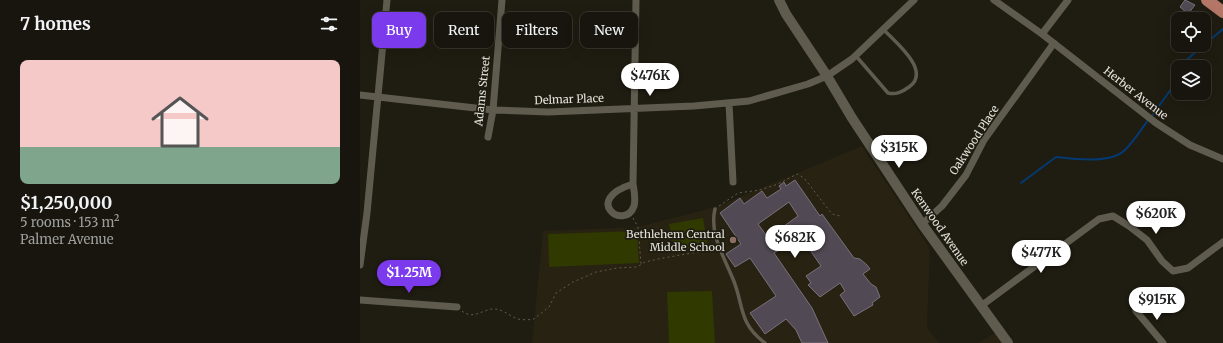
<!DOCTYPE html>
<meta charset="utf-8">
<style>
:root{--surface:#17150d;--page:#24221b;--text:#f1f3f6;--muted:#9e9f9d;--line:#36342e;--accent:#7c3aed}
body{margin:0;font-family:Merriweather,serif;background:var(--page);color:var(--text);height:100vh;display:flex;flex-direction:column;font-size:15px;white-space:nowrap}
*{box-sizing:border-box;margin:0}
p{font-size:13px;color:var(--muted)}
.icon{flex:none;width:22px;height:22px;fill:none;stroke:currentColor;stroke-width:2;stroke-linecap:round;stroke-linejoin:round}
.map{position:relative;flex:1;overflow:hidden}
.drawer{display:flex;flex-direction:column;background:var(--surface);width:360px}
.drawer>*{flex:none}
.hud{position:absolute;left:12px;top:12px;width:380px;height:36px;display:flex;gap:8px}
.controls{position:absolute;left:811px;top:12px;display:grid;gap:8px}
.controls a{display:grid;place-items:center;width:40px;height:40px;border-radius:8px;background:var(--surface);box-shadow:0 4px 16px #0002,0 0 0 1px var(--line);font-size:20px}
.price{position:absolute;translate:-50% -34px;padding:0 9px;border-radius:14px;background:#fff;color:#222;font-size:13px;line-height:26px;filter:drop-shadow(0 1px 2px #0008)}
.price::after{content:'';position:absolute;left:50%;top:24px;width:12px;height:9px;margin-left:-6px;background:inherit;clip-path:polygon(0 0,100% 0,50% 100%)}
.price.selected{background:var(--accent);color:#fff}
ul{padding:0;list-style:none}
li{display:grid;align-content:center;gap:8px;height:212px;padding:0 20px}
li+li{border-top:1px solid var(--line)}
li span{display:grid;place-items:center;height:124px;border-radius:8px;color:#555}
li>.icon{margin-inline-start:auto}
span .icon{width:72px;height:72px;fill:#fffc;stroke-width:1}
li b{font-size:17px}
h2{display:flex;justify-content:space-between;align-items:center;height:48px;padding:0 20px;font-size:17px}
.pill{padding:0 14px;border-radius:8px;background:var(--surface);box-shadow:0 4px 16px #0002,0 0 0 1px var(--line);font-size:14px;line-height:36px}
.pill.selected{background:var(--accent);color:#fff}
main{display:flex;flex:1;min-height:0}
.map>svg:first-child{display:block}
.built{fill:#272211}
.green{fill:#303900}
.lines{fill:none;stroke-linecap:round;stroke-linejoin:round}
.stream{stroke:#043a73;stroke-width:2}
.building{fill:#514953;stroke:#7a717c;fill-rule:evenodd}
.path{stroke:#605d53;stroke-width:1;stroke-dasharray:2 3;stroke-linecap:butt}
.lane{stroke:#5f5c4f;stroke-width:3.5}
.street{stroke:#5f5c4f;stroke-width:7}
.secondary{stroke:#5f5c4f;stroke-width:10}
.primary{stroke:#b37667;stroke-width:12}
.education-dot{fill:#8d6e63;stroke:#1f1c11;stroke-width:1.5}
.labels{text-anchor:middle;stroke-width:3.5;stroke-linejoin:round;paint-order:stroke}
.street-label{font-size:11px;fill:#e4e2da;stroke:#1f1c11}
.poi-label{font-size:11px;fill:#e4e2da;stroke:#1f1c11;text-anchor:end}
</style>
<main>
<section class="drawer">
<h2>7 homes<svg class="icon" aria-label="filters" viewBox="0 0 24 24"><path d="M4 7h16M4 17h16"/><circle cx="9" cy="7" r="2"/><circle cx="15" cy="17" r="2"/></svg></h2>
<ul>
<li><span style="background:linear-gradient(#f6c9c9 70%,#7fa58c 0)"><svg class="icon" aria-label="home" viewBox="0 0 24 24"><path d="M3 11l9-7 9 7M6 9v11h12V9"/></svg></span><div><b>$1,250,000</b><p>5 rooms · 153 m²</p><p>Palmer Avenue</p></div></li>
</ul>
</section>
<div class="map">
<svg width="863" height="343" viewBox="0 0 863 343">
<rect width="100%" height="100%" fill="#1f1c11"/>
<path class="built" d="M 502,146 L 570,249 L 567,328 L 580,343 L 172,343 L 183,231 L 278,227 L 355,207 Z
M 635,333 L 642,343 L 618,343 Z"/>
<path class="green" d="M 343,218 L 348,248 L 315,253 L 309,224 Z
M 277,231 L 279,263 L 189,267 L 188,234 Z
M 352,291 L 355,343 L 309,343 L 307,292 Z"/>
<g class="lines">
<path class="stream" d="M 822,67 L 824,62 L 863,29
M 791,117 L 814,85 L 818,76
M 661,183 L 696,157 C 714,159 751,164 765,150 C 774,141 781,130 788,120"/>
</g>
<path class="building" d="M 825,0 L 835,5 L 828,14 L 820,7 Z
M 435,180 L 460,216 L 462,214 L 494,258 L 500,259 L 507,265 L 510,269 L 503,274 L 511,284 L 516,287 L 520,297 L 512,303 L 513,305 L 494,316 L 480,295 L 485,291 L 480,283 L 460,297 L 448,285 L 451,283 L 446,276 L 461,266 L 441,237 L 414,253 L 452,308 L 468,343 L 442,343 L 436,330 L 426,319 L 405,334 L 390,313 L 416,296 L 390,258 L 375,267 L 366,254 L 381,244 L 360,213 L 380,198 L 384,204 L 402,191 L 407,198 L 421,189 L 419,186 L 424,182 L 426,186 ZM 429,202 L 438,216 L 413,234 L 411,231 L 406,235 L 398,224 Z"/>
<g class="lines">
<path class="path" d="M 359,206 L 378,193 L 400,190 L 418,184 L 437,174 L 444,178 L 472,214 L 480,216
M 273,218 L 278,227 L 281,264
M 102,311 C 113,320 122,310 132,309 C 142,308 149,316 158,319 C 163,320 169,320 174,319 L 189,307 L 196,293 L 213,282 L 236,272 L 257,268 L 277,267 L 285,262 L 298,259 L 332,253 L 355,250"/>
<path class="lane" d="M 496,56 L 528,93 C 536,95 542,92 549,87 C 572,71 535,42 523,29
M 355,209 C 349,233 364,257 373,279 C 384,305 378,323 405,343"/>
<path class="street" d="M 634,0 L 682,34 L 796,123 L 830,145 L 863,159
M 682,34 L 708,0
M 0,95 L 133,110 L 188,112 L 334,106 L 389,101 L 448,84 L 467,76 L 492,59 L 554,0
M 369,103 L 373,182
M 128,137 L 133,110 L 142,0
M 273,184 L 276,0
M 273,184 C 274,190 276,199 274,206 C 265,232 221,200 273,184 Z
M 562,224 L 582,206 L 606,175 L 624,140 L 694,43
M 0,265 L 7,213 L 27,0
M 0,300 L 97,307
M 621,306 L 739,219 L 753,216 L 769,226 L 787,240 L 802,261 L 813,271 L 828,268 L 863,242
M 776,311 L 803,343"/>
<path class="secondary" d="M 419,0 L 426,14 L 467,76 L 492,118 L 562,224 L 648,343"/>
<path class="primary" d="M 847,0 L 863,12"/>
</g>
<circle class="education-dot" cx="373" cy="240" r="4"/>
<g class="labels">
<g class="street-label">
<text transform="translate(122 91) rotate(-84)" y="4">Adams Street</text>
<text transform="translate(776 93) rotate(38)" y="4">Herber Avenue</text>
<text transform="translate(209 99) rotate(-2)" y="4">Delmar Place</text>
<text transform="translate(614 140) rotate(-57)" y="4">Oakwood Place</text>
<text transform="translate(580 227) rotate(55)" y="4">Kenwood Avenue</text>
</g>
<g class="poi-label">
<text x="365" y="238">Bethlehem Central<tspan x="365" dy="13">Middle School</tspan></text>
</g>
</g>
</svg>
<div class="controls">
<a><svg class="icon" aria-label="locate" viewBox="0 0 24 24"><circle cx="12" cy="12" r="6"/><path d="M12 2v4M12 18v4M2 12h4M18 12h4"/></svg></a>
<a><svg class="icon" aria-label="layers" viewBox="0 0 24 24"><path d="M12 4l9 5-9 5-9-5zM3 14l9 5 9-5"/></svg></a>
</div>
<b class="price" style="left:290px;top:97px">$476K</b>
<b class="price" style="left:539px;top:169px">$315K</b>
<b class="price" style="left:796px;top:235px">$620K</b>
<b class="price" style="left:435px;top:259px">$682K</b>
<b class="price" style="left:681px;top:274px">$477K</b>
<b class="price selected" style="left:49px;top:294px">$1.25M</b>
<b class="price" style="left:797px;top:321px">$915K</b>
<div class="hud">
<a class="pill selected">Buy</a>
<a class="pill">Rent</a>
<a class="pill">Filters</a>
<a class="pill">New</a>
</div>
</div>
</main>
